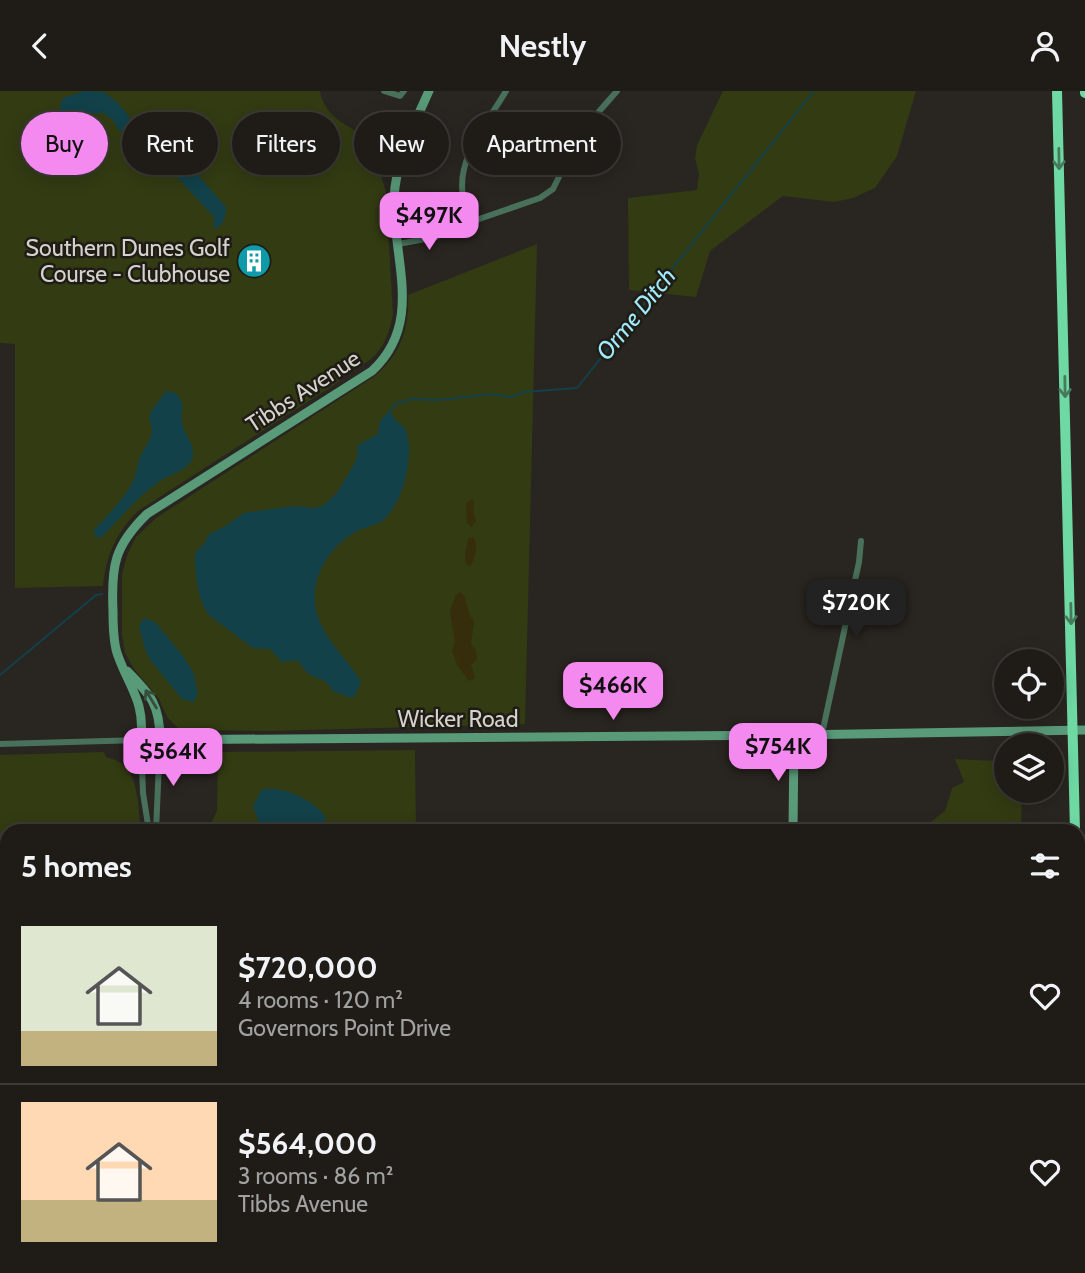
<!DOCTYPE html>
<meta charset="utf-8">
<style>
:root{--surface:#1f1c18;--page:#272521;--text:#f1f3f6;--muted:#a1a1a2;--line:#3c3a37;--accent:#f489f0}
body{margin:0;font-family:Cabin,sans-serif;background:var(--page);color:var(--text);height:100vh;display:flex;flex-direction:column;font-size:26px;white-space:nowrap}
*{box-sizing:border-box;margin:0}
p{font-size:23px;color:var(--muted)}
.icon{flex:none;width:38px;height:38px;fill:none;stroke:currentColor;stroke-width:2;stroke-linecap:round;stroke-linejoin:round}
.map{position:relative;flex:1;overflow:hidden}
.sheet{position:absolute;left:0px;top:733px;width:1085px;height:450px;display:flex;flex-direction:column;background:var(--surface);border-radius:21px 21px 0 0;box-shadow:0 4px 18px #0003,0 0 0 2px var(--line)}
.sheet>*{flex:none}
.guide{position:absolute;left:21px;top:21px;width:700px;height:63px;display:flex;gap:14px}
.fabs{position:absolute;left:994px;top:558px;display:grid;gap:14px}
.fabs a{display:grid;place-items:center;width:70px;height:70px;border-radius:50%;background:var(--surface);box-shadow:0 4px 18px #0003,0 0 0 2px var(--line);font-size:35px}
.price{position:absolute;translate:-50% -60px;padding:0 16px;border-radius:14px;background:var(--accent);color:#111;font-size:23px;line-height:46px;filter:drop-shadow(0 2px 4px #0008)}
.price::after{content:'';position:absolute;left:50%;top:42px;width:21px;height:16px;margin-left:-10px;background:inherit;clip-path:polygon(0 0,100% 0,50% 100%)}
.price.current{background:#222;color:#fff}
ul{padding:0;list-style:none}
li{display:flex;align-items:center;gap:21px;height:175px;padding:0 21px}
li+li{border-top:2px solid var(--line)}
li span{display:grid;place-items:center;flex:none;width:196px;height:140px;border-radius:0px;color:#555}
li>.icon{margin-inline-start:auto}
span .icon{width:84px;height:84px;fill:#fffc;stroke-width:1}
li b{font-size:30px}
h2{display:flex;justify-content:space-between;align-items:center;height:84px;padding:0 21px;font-size:30px}
.pill{padding:0 24px;border-radius:32px;background:var(--surface);box-shadow:0 4px 18px #0003,0 0 0 2px var(--line);font-size:24px;line-height:63px}
.pill.current{background:var(--accent);color:#111}
header{display:flex;justify-content:space-between;align-items:center;height:91px;padding:0 21px;background:var(--surface);font-size:32px;font-weight:600}
.map>svg:first-child{display:block}
.green{fill:#333b13}
.sand{fill:#352d0c}
.water{fill:#12414a}
.lines{fill:none;stroke-linecap:round;stroke-linejoin:round}
.stream{stroke:#12414a;stroke-width:2}
.street{stroke:#49705b;stroke-width:6}
.secondary{stroke:#599a79;stroke-width:9}
.highway{stroke:#6fd9a4;stroke-width:10}
.oneway{stroke:#477a5d}
.oneway2{stroke:#364e3e}
.labels{text-anchor:middle;stroke-width:5;stroke-linejoin:round;paint-order:stroke}
.poi-label{font-size:23px;fill:#d5d2ce;stroke:#1f1c16;text-anchor:end}
.street-label{font-size:23px;fill:#d5d2ce;stroke:#1f1c16}
.water-label{font-size:24px;font-style:italic;fill:#a0eafa;stroke:#1f1c16}
</style>
<header><svg class="icon" aria-label="back" viewBox="0 0 24 24"><path d="M15 5l-7 7 7 7"/></svg>Nestly<svg class="icon" aria-label="person" viewBox="0 0 24 24"><circle cx="12" cy="8" r="4"/><path d="M4 21q1-7 8-7t8 7"/></svg></header>
<div class="map">
<svg width="1085" height="1182" viewBox="0 0 1085 1182">
<rect width="100%" height="100%" fill="#292520"/>
<path class="green" d="M 0,0 L 320,0 C 325,30 357,39 381,53 L 381,85 L 386,101 L 393,223 C 390,241 382,263 365,272 C 355,278 345,282 337,292 L 138,420 C 116,442 106,465 103,495 L 15,497 L 15,253 L 0,252 Z
M 723,0 L 916,0 L 897,65 L 875,97 L 853,107 L 834,111 L 783,105 L 710,160 L 696,206 L 629,199 L 628,107 L 697,99 L 699,83 L 695,67 L 697,54 Z
M 537,153 L 525,633 L 269,640 L 180,639 L 167,626 L 159,608 L 134,578 L 125,562 L 122,544 L 122,483 L 128,462 L 136,446 L 156,427 L 375,285 C 400,264 410,237 408,204 Z
M 415,659 L 416,740 L 207,740 L 217,720 L 218,661 Z
M 104,661 L 106,666 C 113,668 121,671 126,676 C 138,688 139,723 141,740 L 7,740 L 7,804 L 0,805 L 0,664 Z
M 955,668 L 997,670 L 1006,685 L 1006,700 L 1022,700 L 1021,740 L 919,740 L 945,720 L 952,697 L 964,691 Z
M 278,1176 L 494,1176 L 493,1182 L 276,1182 Z
M 646,1176 L 736,1176 L 735,1182 L 718,1182 L 717,1179 L 714,1182 L 645,1182 Z"/>
<path class="sand" d="M 470,409 L 474,410 L 473,421 L 476,430 L 471,436 L 467,432 L 466,413 Z
M 473,446 C 478,452 476,469 470,475 L 466,473 L 465,465 L 468,448 Z
M 460,501 L 465,506 L 469,523 L 474,531 L 471,553 L 476,560 L 477,568 L 471,574 L 475,587 L 469,590 L 458,575 L 452,560 L 455,552 L 450,520 L 456,504 Z"/>
<path class="water" d="M 85,0 L 104,1 L 117,11 L 131,28 L 137,31 L 160,53 L 183,67 L 226,116 C 226,125 224,135 214,138 L 214,126 L 166,74 L 118,38 L 113,29 L 103,22 L 66,23 L 61,36 L 55,38 L 53,36 L 63,7 Z
M 166,300 L 175,302 C 187,311 180,321 182,332 C 184,343 194,352 193,364 C 192,379 170,383 160,390 C 138,405 120,427 101,447 L 95,446 L 94,439 C 106,427 128,403 134,388 C 137,380 137,371 142,362 C 149,349 156,343 149,328 L 151,320 Z
M 390,319 C 392,322 392,325 394,327 C 396,332 402,332 405,338 C 416,360 403,414 383,429 C 377,434 366,436 359,439 C 330,454 309,486 316,519 C 322,547 347,567 361,591 L 355,605 L 351,607 L 333,600 C 323,584 321,591 309,583 C 304,579 301,573 297,569 L 282,571 L 270,558 L 253,557 L 209,524 C 197,508 195,481 195,462 L 205,452 L 208,444 L 227,434 L 244,422 L 293,415 L 315,417 L 324,414 L 337,402 L 352,377 L 357,367 L 358,354 L 378,343 L 380,330 Z
M 144,527 L 155,531 L 183,565 L 193,581 L 198,602 L 194,611 L 182,608 L 151,570 L 146,561 L 139,535 Z
M 262,698 C 285,696 310,707 325,725 L 324,740 L 258,740 L 258,728 L 253,715 Z
M 7,926 L 7,1176 L 141,1176 L 134,1182 L 0,1182 L 0,927 Z
M 408,1176 L 462,1176 L 466,1182 L 406,1182 Z"/>
<g class="lines">
<path class="stream" d="M 390,319 L 397,312 L 412,308 L 440,309 L 491,303 L 511,306 L 525,301 L 577,297 L 814,0
M 0,584 L 96,504 L 102,503
M 1078,813 L 1085,813
M 709,1176 L 710,1182"/>
<path class="street" d="M 384,0 L 400,5 L 404,0
M 472,131 C 469,123 465,114 463,105 C 456,67 488,31 506,0
M 397,138 L 448,138
M 398,153 L 436,146 L 450,138 L 540,107 L 553,98 L 581,41 L 617,0
M 822,643 L 859,471 L 861,450
M 0,653 L 141,649 L 143,702 L 149,740
M 156,740 L 160,649
M 0,856 L 7,855
M 226,1182 L 229,1176"/>
<path class="secondary" d="M 429,0 C 415,31 400,61 395,96 C 388,160 428,228 372,280 L 147,423 C 114,455 111,475 113,520 C 113,534 113,549 117,562 C 129,597 145,609 141,649 L 794,644 L 1085,639
M 127,580 C 151,604 160,614 160,649
M 793,740 L 794,644
M 777,1182 L 777,1176"/>
<path class="highway" d="M 1057,0 L 1075,740
M 1085,0 L 1085,2
M 1078,957 L 1085,931
M 1078,1013 L 1085,974
M 1056,1176 L 1057,1182
M 911,1182 L 917,1176
M 947,1182 L 951,1176
M 977,1182 L 981,1176"/>
</g>
<defs><path id="oneway-shaft" d="M-6 0H5M1.5-3L5.5 0L1.5 3" fill="none" stroke-width="1.6" stroke-linecap="round" stroke-linejoin="round" transform="scale(1.75)"/></defs>
<g class="oneway">
<use href="#oneway-shaft" transform="translate(1059 68) rotate(89)"/>
<use href="#oneway-shaft" transform="translate(1065 296) rotate(89)"/>
<use href="#oneway-shaft" transform="translate(1071 523) rotate(89)"/>
</g>
<use class="oneway2" href="#oneway-shaft" transform="translate(151 608) rotate(-121)"/>
<defs>
<g id="building-disc" transform="scale(1.75)"><circle r="9.5" fill="#0f9aa8" stroke="#1f1c16"/><path d="M-4-6H4V6H1V3H-1V6H-4ZM-2.5-4.3h1.7v1.8h-1.7ZM.8-4.3h1.7v1.8H.8ZM-2.5-1h1.7V.8h-1.7ZM.8-1h1.7V.8H.8Z" fill="#fff"/></g>
</defs>
<g fill-rule="evenodd">
<use href="#building-disc" x="254" y="170"/>
</g>
<g class="labels">
<g class="poi-label">
<text x="230" y="165">Southern Dunes Golf<tspan x="230" dy="26">Course - Clubhouse</tspan></text>
</g>
<g class="street-label">
<text transform="translate(303 300) rotate(-33)" y="8">Tibbs Avenue</text>
<text x="458" y="636">Wicker Road</text>
</g>
<g class="water-label">
<text transform="translate(636 223) rotate(-51)" y="8">Orme Ditch</text>
</g>
</g>
</svg>
<div class="fabs">
<a><svg class="icon" aria-label="locate" viewBox="0 0 24 24"><circle cx="12" cy="12" r="6"/><path d="M12 2v4M12 18v4M2 12h4M18 12h4"/></svg></a>
<a><svg class="icon" aria-label="layers" viewBox="0 0 24 24"><path d="M12 4l9 5-9 5-9-5zM3 14l9 5 9-5"/></svg></a>
</div>
<b class="price" style="left:429px;top:161px">$497K</b>
<b class="price current" style="left:856px;top:548px">$720K</b>
<b class="price" style="left:613px;top:631px">$466K</b>
<b class="price" style="left:778px;top:692px">$754K</b>
<b class="price" style="left:173px;top:697px">$564K</b>
<div class="guide">
<a class="pill current">Buy</a>
<a class="pill">Rent</a>
<a class="pill">Filters</a>
<a class="pill">New</a>
<a class="pill">Apartment</a>
</div>
<section class="sheet">
<h2>5 homes<svg class="icon" aria-label="filters" viewBox="0 0 24 24"><path d="M4 7h16M4 17h16"/><circle cx="9" cy="7" r="2"/><circle cx="15" cy="17" r="2"/></svg></h2>
<ul>
<li><span style="background:linear-gradient(#dfe7d0 75%,#c2b280 0)"><svg class="icon" aria-label="home" viewBox="0 0 24 24"><path d="M3 11l9-7 9 7M6 9v11h12V9"/></svg></span><div><b>$720,000</b><p>4 rooms · 120 m²</p><p>Governors Point Drive</p></div><svg class="icon" aria-label="heart" viewBox="0 0 24 24"><path d="M12 20l-8-8c-3-5 5-10 8-4 3-6 11-1 8 4z"/></svg></li>
<li><span style="background:linear-gradient(#ffd9b3 70%,#c2b280 0)"><svg class="icon" aria-label="home" viewBox="0 0 24 24"><path d="M3 11l9-7 9 7M6 9v11h12V9"/></svg></span><div><b>$564,000</b><p>3 rooms · 86 m²</p><p>Tibbs Avenue</p></div><svg class="icon" aria-label="heart" viewBox="0 0 24 24"><path d="M12 20l-8-8c-3-5 5-10 8-4 3-6 11-1 8 4z"/></svg></li>
</ul>
</section>
</div>
